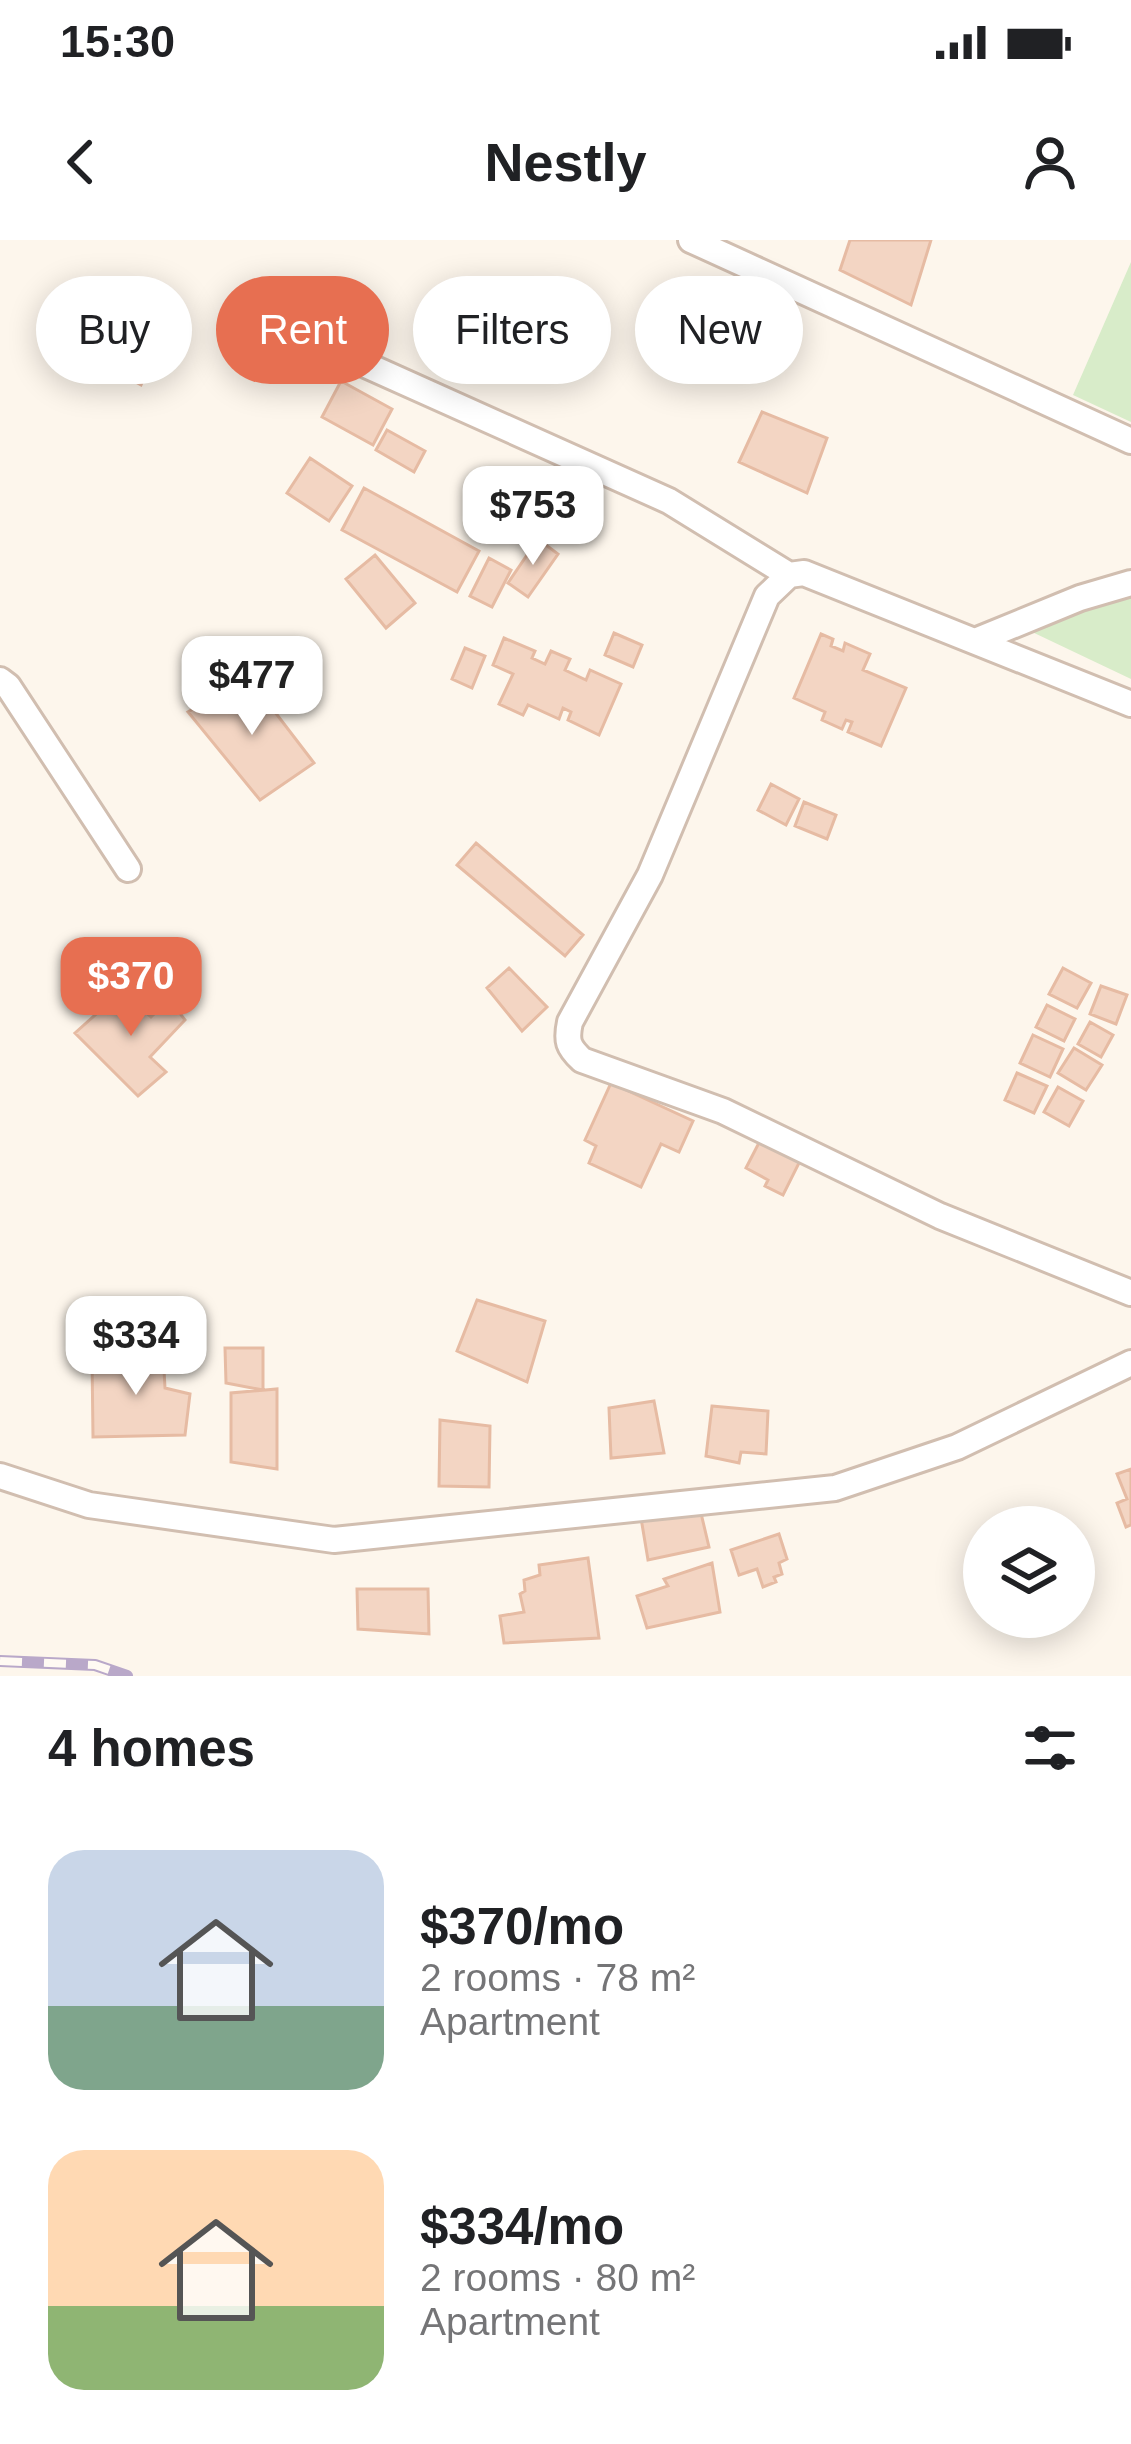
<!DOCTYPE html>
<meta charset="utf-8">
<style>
:root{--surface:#fff;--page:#f2f2f2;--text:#202124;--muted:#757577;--accent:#e76f51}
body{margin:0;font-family:Helvetica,sans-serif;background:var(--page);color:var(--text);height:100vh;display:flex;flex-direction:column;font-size:45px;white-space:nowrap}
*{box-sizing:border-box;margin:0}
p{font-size:39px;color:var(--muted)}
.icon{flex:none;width:66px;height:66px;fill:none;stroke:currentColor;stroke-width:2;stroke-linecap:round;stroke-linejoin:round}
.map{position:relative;height:1436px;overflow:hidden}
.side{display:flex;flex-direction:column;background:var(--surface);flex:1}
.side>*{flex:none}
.hud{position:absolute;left:36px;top:36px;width:1059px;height:108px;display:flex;gap:24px}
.controls{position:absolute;left:963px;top:1266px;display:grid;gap:24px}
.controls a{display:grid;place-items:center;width:132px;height:132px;border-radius:50%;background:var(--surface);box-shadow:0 6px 30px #0003;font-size:60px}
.price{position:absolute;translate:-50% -102px;padding:0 27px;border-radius:24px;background:#fff;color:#222;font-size:39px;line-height:78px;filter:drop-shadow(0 3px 6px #0008)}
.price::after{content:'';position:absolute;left:50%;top:72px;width:36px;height:27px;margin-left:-18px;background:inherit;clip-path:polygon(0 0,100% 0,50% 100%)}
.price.on{background:var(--accent);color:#fff}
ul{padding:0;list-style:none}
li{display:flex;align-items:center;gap:36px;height:300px;padding:0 48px}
li span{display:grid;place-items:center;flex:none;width:336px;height:240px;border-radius:36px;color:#555}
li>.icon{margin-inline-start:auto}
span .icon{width:144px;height:144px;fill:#fffc;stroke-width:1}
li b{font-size:51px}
h2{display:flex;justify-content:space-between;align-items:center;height:144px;padding:0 48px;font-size:51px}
.chip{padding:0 42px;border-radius:54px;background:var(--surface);box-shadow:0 6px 30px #0003;font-size:42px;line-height:108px}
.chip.on{background:var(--accent);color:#fff}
.status{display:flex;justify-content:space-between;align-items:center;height:84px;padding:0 60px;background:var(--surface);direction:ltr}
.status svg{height:33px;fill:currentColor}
header{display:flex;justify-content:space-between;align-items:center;height:156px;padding:0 48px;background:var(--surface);font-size:54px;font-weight:600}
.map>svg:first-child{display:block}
.green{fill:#d8ecc9}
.building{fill:#f3d5c3;stroke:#e6bba3;stroke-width:3}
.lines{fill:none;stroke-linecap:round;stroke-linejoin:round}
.minor-casing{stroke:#d1beb0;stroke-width:30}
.minor{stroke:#fff;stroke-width:24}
.rail-casing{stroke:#b9a8c9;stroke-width:12}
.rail{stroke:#fffaf3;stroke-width:8;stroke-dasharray:22;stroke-linecap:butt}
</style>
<div class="status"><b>15:30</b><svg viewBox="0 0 49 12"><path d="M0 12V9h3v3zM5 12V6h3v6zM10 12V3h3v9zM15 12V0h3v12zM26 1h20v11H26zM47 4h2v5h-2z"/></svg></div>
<header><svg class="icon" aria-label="back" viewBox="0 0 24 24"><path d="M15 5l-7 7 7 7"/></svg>Nestly<svg class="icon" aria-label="person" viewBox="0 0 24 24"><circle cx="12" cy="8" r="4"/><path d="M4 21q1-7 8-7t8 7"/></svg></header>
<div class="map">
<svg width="1131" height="1436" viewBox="0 0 1131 1436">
<rect width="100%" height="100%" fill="#fdf6ec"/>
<path class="green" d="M 1131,22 L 1131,182 L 1073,155 Z
M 1131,354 L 1131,439 L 1030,391 Z"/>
<path class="building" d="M 850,0 L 931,0 L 911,65 L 840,30 Z
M 128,49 L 174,72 L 141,145 L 96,120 Z
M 341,141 L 392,169 L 373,205 L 322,177 Z
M 762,172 L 827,198 L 807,253 L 739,222 Z
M 387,190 L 425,211 L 414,232 L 376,210 Z
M 310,218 L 352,246 L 329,281 L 287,253 Z
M 364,248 L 479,311 L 457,352 L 342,290 Z
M 538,299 L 558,314 L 528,357 L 508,343 Z
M 375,315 L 415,363 L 386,388 L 346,339 Z
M 489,318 L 511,330 L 492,367 L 470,356 Z
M 614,393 L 642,405 L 633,427 L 605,415 Z
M 821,394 L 833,399 L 831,406 L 843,411 L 845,403 L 870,414 L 863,430 L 906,448 L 881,506 L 848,492 L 852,482 L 846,480 L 842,489 L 822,480 L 825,472 L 794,458 Z
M 504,398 L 535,411 L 532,418 L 545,424 L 551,411 L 570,419 L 565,430 L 586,440 L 590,430 L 621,444 L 599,495 L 568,480 L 571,472 L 563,468 L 559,479 L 528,465 L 523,475 L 499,464 L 513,434 L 493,425 Z
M 465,408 L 485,416 L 472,448 L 452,439 Z
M 248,437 L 314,523 L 260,560 L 188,472 Z
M 771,544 L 799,559 L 786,585 L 758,570 Z
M 804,562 L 836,575 L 827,599 L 795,586 Z
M 476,603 L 583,695 L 565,716 L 457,625 Z
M 509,728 L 547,767 L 522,791 L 487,748 Z
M 1063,728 L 1091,743 L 1077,768 L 1049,754 Z
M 1101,746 L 1127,755 L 1116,784 L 1090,774 Z
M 122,751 L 151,777 L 169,759 L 185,780 L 150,817 L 166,832 L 138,856 L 75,793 Z
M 1047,765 L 1075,779 L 1064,801 L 1036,787 Z
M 1090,782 L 1113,795 L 1101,817 L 1078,804 Z
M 1033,795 L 1063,809 L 1050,837 L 1020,823 Z
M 1074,808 L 1102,825 L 1086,850 L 1058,833 Z
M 1017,833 L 1047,846 L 1034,873 L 1005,860 Z
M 611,843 L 693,881 L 679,912 L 661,904 L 641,947 L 589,923 L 596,906 L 585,900 Z
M 1058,847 L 1083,861 L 1069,886 L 1044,872 Z
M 763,895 L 803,915 L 783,955 L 765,946 L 768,940 L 746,928 Z
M 477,1060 L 545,1081 L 527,1142 L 457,1111 Z
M 225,1108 L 263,1108 L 263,1150 L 226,1143 Z
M 163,1112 L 165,1148 L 190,1154 L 185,1195 L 93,1197 L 92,1116 Z
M 277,1149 L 277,1229 L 231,1222 L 231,1153 Z
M 654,1161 L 664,1213 L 611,1218 L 609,1168 Z
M 712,1166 L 768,1171 L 766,1214 L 741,1212 L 739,1223 L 706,1216 Z
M 440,1180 L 490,1186 L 489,1247 L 439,1246 Z
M 1131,1229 L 1131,1285 L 1126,1287 L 1117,1263 L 1127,1259 L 1117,1234 Z
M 700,1269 L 709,1307 L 648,1320 L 641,1278 Z
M 779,1294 L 787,1319 L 779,1323 L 782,1334 L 774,1337 L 776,1342 L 763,1347 L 757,1329 L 739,1335 L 731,1310 Z
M 588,1318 L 599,1398 L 504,1403 L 500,1376 L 524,1372 L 520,1354 L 525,1351 L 524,1340 L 540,1335 L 539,1325 Z
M 712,1323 L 720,1372 L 647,1388 L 637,1356 L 668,1346 L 664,1339 Z
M 357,1349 L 428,1349 L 429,1394 L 358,1389 Z"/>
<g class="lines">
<g class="minor-casing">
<path id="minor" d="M 691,0 L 1131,201
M 366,125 L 669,261 L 789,335
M 975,401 L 1080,358 L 1131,343
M 0,440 L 8,446 L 128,629
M 1131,464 L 804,333 L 789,335 L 767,356 L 650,635 L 570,782 C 566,801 568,807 582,820 L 723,871 L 940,976 L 1131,1053
M 0,1236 L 89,1265 L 334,1300 L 835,1248 L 957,1207 L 1131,1123"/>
</g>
<use href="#minor" class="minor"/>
<g class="rail-casing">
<path id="rail" d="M 0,1421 L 95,1425 L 127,1436"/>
</g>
<use href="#rail" class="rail"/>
</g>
</svg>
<div class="controls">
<a><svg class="icon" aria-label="layers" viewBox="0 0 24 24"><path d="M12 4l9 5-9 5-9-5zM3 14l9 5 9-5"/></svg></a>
</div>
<b class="price" style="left:533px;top:328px">$753</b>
<b class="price" style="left:252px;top:498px">$477</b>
<b class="price on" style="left:131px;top:799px">$370</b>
<b class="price" style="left:136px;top:1158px">$334</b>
<div class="hud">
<a class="chip">Buy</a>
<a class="chip on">Rent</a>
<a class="chip">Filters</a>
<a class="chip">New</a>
</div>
</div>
<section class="side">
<h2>4 homes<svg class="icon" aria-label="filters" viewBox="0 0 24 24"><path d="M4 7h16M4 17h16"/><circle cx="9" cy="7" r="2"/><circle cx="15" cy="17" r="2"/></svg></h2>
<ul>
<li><span style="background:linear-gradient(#c9d6e8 65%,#7fa58c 0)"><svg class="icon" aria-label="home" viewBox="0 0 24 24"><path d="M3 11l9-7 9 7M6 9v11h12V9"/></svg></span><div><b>$370/mo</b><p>2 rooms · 78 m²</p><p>Apartment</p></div></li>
<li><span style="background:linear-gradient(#ffd9b3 65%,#8fb573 0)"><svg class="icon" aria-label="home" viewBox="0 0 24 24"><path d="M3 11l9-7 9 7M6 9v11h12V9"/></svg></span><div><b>$334/mo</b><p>2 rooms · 80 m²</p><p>Apartment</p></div></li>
</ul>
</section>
